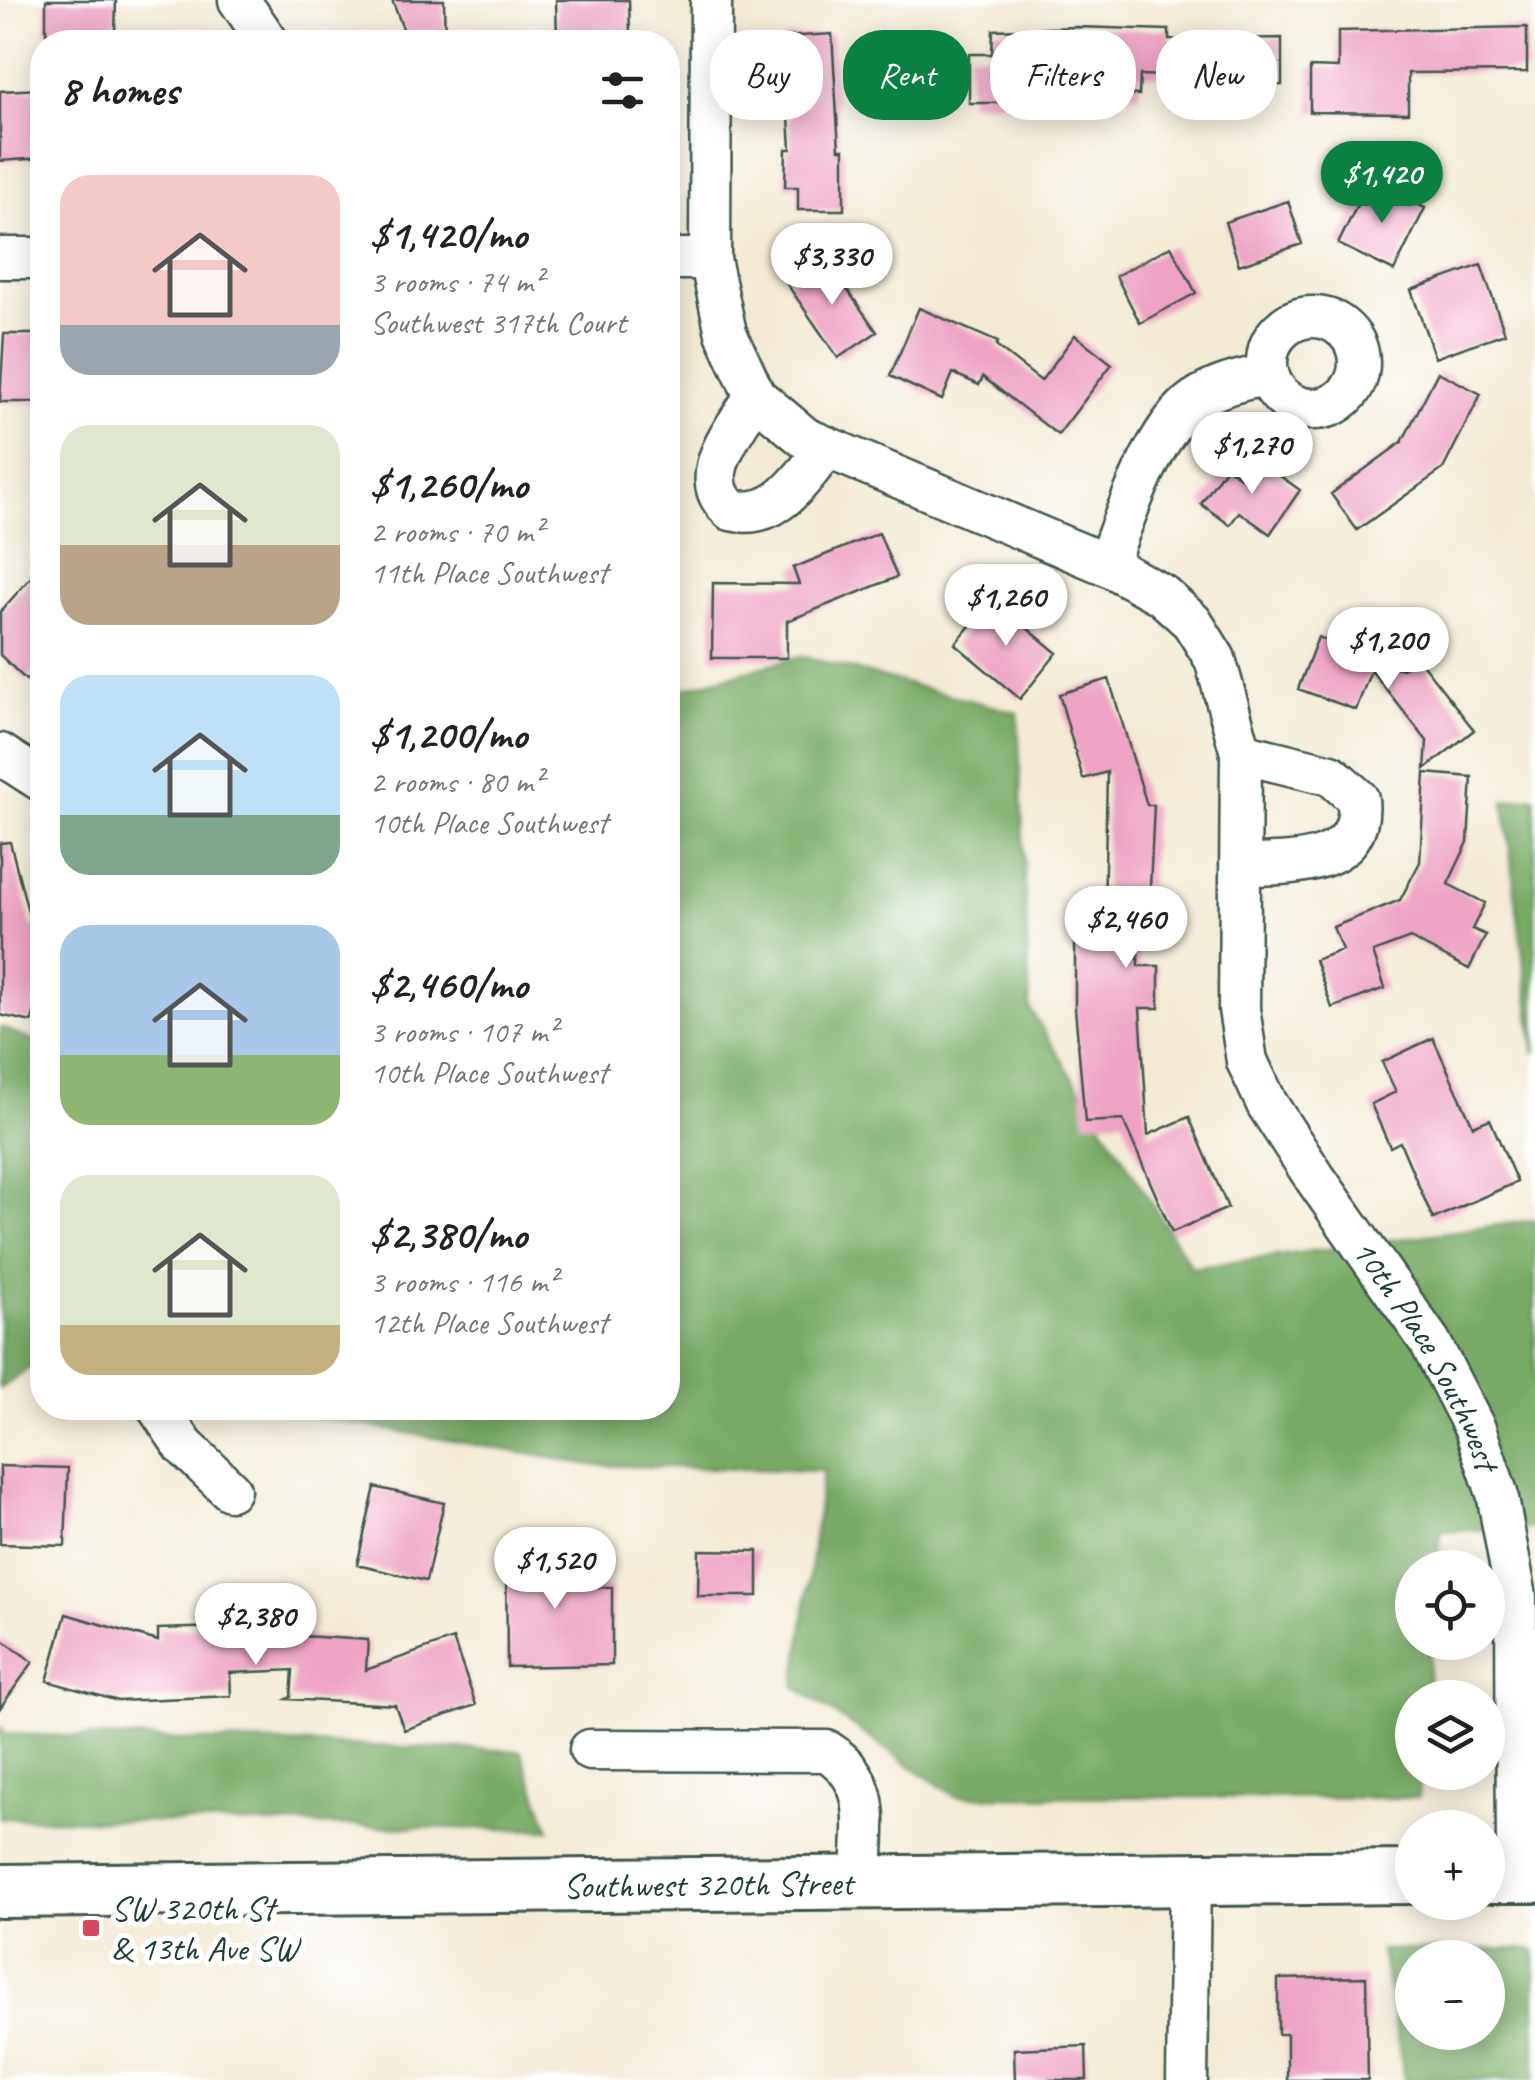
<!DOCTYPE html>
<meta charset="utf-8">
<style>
:root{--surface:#fff;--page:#f6f6f6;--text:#222;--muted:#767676;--accent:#0b8043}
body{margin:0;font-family:Caveat,sans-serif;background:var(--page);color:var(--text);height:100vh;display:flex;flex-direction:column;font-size:38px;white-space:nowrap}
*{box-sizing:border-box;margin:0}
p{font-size:32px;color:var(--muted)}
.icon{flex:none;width:55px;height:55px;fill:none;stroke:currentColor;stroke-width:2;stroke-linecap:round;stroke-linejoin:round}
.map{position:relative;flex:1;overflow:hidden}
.side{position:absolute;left:30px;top:30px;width:650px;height:1390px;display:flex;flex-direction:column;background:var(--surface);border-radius:40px;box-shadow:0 5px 25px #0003}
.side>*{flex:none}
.hud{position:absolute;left:710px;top:30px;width:675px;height:90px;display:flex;gap:20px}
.controls{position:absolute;left:1395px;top:1550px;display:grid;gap:20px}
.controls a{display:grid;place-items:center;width:110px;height:110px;border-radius:50%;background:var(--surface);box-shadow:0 5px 25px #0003;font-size:50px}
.price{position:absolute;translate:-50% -85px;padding:0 22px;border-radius:35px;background:#fff;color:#222;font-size:32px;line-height:65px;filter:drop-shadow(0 2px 5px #0008)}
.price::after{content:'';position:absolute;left:50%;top:60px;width:30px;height:22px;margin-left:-15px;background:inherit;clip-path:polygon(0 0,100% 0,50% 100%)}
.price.selected{background:var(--accent);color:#fff}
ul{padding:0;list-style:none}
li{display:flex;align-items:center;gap:30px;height:250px;padding:0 30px}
li span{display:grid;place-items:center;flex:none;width:280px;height:200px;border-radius:30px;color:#555}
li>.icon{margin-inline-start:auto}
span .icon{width:120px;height:120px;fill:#fffc;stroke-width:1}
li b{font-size:42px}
h2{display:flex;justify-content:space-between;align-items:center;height:120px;padding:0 30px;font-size:42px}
.chip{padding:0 35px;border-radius:40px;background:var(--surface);box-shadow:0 5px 25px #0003;font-size:35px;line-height:90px}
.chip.selected{background:var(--accent);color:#fff}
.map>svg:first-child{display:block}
.forest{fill:#78aa65;stroke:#4c744c;stroke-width:2.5;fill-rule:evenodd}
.building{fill:#efa3c4}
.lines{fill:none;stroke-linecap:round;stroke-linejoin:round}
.minor-casing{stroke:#3f574c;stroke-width:45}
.major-casing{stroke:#3f574c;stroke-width:58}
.minor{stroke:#fff;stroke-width:40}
.major{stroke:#fff;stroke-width:52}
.poi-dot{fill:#d1495b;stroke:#fff;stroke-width:4}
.labels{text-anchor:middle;stroke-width:10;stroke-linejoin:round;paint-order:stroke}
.street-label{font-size:35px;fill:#1f3d34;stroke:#fff}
.poi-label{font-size:35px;fill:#1f3d34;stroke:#fff;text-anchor:start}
</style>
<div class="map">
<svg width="1535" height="2080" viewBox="0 0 1535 2080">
<rect width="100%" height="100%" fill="#fff"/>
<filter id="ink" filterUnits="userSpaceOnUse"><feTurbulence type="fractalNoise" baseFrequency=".01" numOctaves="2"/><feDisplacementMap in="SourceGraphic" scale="20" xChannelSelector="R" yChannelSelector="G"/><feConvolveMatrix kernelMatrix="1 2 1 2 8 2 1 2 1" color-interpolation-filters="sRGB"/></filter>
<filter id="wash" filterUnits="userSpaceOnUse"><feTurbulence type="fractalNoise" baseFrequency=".0048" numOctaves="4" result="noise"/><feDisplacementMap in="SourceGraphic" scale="40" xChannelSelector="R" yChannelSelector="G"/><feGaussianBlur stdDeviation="2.25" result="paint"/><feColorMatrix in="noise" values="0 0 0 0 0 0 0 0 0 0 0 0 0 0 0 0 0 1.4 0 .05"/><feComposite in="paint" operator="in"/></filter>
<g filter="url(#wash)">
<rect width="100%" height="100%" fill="#f3ead5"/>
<path class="forest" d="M 801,656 L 1018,713 L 1030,1009 L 1192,1268 L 1535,1220 L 1535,1528 L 1441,1531 L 1438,1567 L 1412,1568 L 1412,1642 L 1431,1643 L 1427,1697 L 1412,1698 L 1412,1772 L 1420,1773 L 1418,1798 L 955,1796 L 795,1687 L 823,1471 L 592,1465 L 281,1411 L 280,1408 L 668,1408 L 668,693 Z
M 1535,797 L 1535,1054 L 1504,801 Z
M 0,1027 L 42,1044 L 42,1359 L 0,1389 Z
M 0,1727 L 7,1734 L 521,1751 L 550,1830 L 0,1818 Z
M 1535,1949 L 1535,2080 L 1405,2080 L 1381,1950 ZM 1412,1958 L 1488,1958 L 1488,2032 L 1412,2032 Z"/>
<g id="blocks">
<path class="building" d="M 46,0 L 116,0 L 115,33 L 46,33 Z
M 392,0 L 444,0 L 445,42 L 408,42 Z
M 556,0 L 629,0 L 630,33 L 600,33 L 600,42 L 557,42 Z
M 1077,27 L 1169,30 L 1169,40 L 1282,38 L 1282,85 L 1251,86 L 1251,109 L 1220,109 L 1219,78 L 1140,75 L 1139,95 L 1106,94 L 1107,74 L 1039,72 L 1039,103 L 969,103 L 969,54 L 992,54 L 993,30 Z
M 1527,27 L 1527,72 L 1408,73 L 1408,113 L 1310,112 L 1310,67 L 1338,68 L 1338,31 Z
M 832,34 L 839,149 L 844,149 L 844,210 L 798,210 L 798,187 L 785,187 L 786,149 L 791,149 L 784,37 Z
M 42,89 L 42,158 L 0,161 L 0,91 Z
M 1369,181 L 1425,208 L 1394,271 L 1338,244 Z
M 1288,201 L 1302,244 L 1239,265 L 1225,222 Z
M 1171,246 L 1196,293 L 1140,323 L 1116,276 Z
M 825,258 L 877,332 L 838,358 L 787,284 Z
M 1481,265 L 1505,333 L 1435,358 L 1411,290 Z
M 919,308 L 998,342 L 996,346 L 1041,381 L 1075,335 L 1112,364 L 1058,435 L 983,377 L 979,385 L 953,373 L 942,400 L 890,376 Z
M 4,334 L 42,334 L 42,402 L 0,402 Z
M 1438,372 L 1481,394 L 1443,469 L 1357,530 L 1331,494 L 1402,442 Z
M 1259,461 L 1300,490 L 1270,534 L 1239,512 L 1230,525 L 1201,504 L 1226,467 L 1246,481 Z
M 879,533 L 897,577 L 787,621 L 787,658 L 712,658 L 713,583 L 799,584 L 793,568 Z
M 42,565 L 42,664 L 26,680 L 0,655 L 0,612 Z
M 992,599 L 1057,653 L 1020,699 L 955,644 Z
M 1318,637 L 1402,669 L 1417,657 L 1474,730 L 1425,769 L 1427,741 L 1371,670 L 1356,710 L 1298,689 Z
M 1109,679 L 1147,805 L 1154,805 L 1150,888 L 1138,887 L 1138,966 L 1159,966 L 1159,1008 L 1140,1008 L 1148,1135 L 1189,1117 L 1228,1208 L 1172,1232 L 1123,1120 L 1085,1122 L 1075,1008 L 1075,915 L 1104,915 L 1107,772 L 1083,779 L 1059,694 Z
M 1425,773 L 1472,777 L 1468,842 L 1448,884 L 1485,903 L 1472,929 L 1486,935 L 1469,969 L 1410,938 L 1373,952 L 1385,988 L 1332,1008 L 1315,960 L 1342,950 L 1333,927 L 1400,900 L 1420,862 Z
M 10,842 L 32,927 L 42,924 L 42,976 L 32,1022 L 0,1015 L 0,843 Z
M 1433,1038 L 1473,1126 L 1490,1119 L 1517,1182 L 1433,1219 L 1400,1142 L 1390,1147 L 1371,1104 L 1396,1092 L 1382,1062 Z
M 0,1466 L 68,1468 L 65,1546 L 0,1544 Z
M 375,1487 L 444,1503 L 426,1581 L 357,1565 Z
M 506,1550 L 580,1550 L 580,1587 L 612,1587 L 612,1665 L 507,1667 Z
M 699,1550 L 758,1551 L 758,1596 L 698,1596 Z
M 66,1614 L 158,1641 L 158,1629 L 252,1626 L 252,1633 L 368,1640 L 366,1670 L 453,1639 L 476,1705 L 404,1730 L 395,1705 L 287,1699 L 291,1697 L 293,1670 L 230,1673 L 231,1696 L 118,1701 L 47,1681 Z
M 0,1638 L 33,1662 L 0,1708 Z
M 1366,1977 L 1368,2080 L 1287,2080 L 1287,2034 L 1278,2034 L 1278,1979 Z
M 1086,2046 L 1087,2080 L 1015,2080 L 1014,2049 Z"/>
</g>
</g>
<g filter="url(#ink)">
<use href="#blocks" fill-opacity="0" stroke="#3f574c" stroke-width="2.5"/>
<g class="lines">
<g class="minor-casing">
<g id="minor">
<path d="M 239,0 L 268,42"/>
<path id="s1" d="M 711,0 L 710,259 L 726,333 L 755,396 L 805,438 L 1107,565 L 1162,595 L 1192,622 L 1215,659 L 1241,753 L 1239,1009 L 1247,1061 L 1267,1104 L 1315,1178 L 1430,1342 L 1475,1429 L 1497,1493 L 1516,1597 L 1517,1876"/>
<path d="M 0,258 L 42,258"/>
<path d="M 668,259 L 710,259"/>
<circle cx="1313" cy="363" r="46"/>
<path d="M 755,396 C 735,431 693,476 731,510 C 778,521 800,479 827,448"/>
<path d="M 1107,565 C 1123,520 1155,427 1195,400 C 1217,385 1242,380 1268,374"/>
<path d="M 1241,753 L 1331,775 L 1358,799 C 1365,867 1290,864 1242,865"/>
<path d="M 0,754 L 42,781"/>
<path d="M 158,1408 L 184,1446 L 230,1490"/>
<path d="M 590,1750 L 827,1751 C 877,1783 862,1829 862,1882"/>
<path d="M 1187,2080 L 1190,1879"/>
</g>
</g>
<g class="major-casing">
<g id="major">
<path d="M 1488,1876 L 1535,1876"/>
<path id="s2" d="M 0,1891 L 1412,1877"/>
</g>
</g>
<use href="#minor" class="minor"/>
<use href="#major" class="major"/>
</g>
</g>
<rect class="poi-dot" x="81" y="1918" width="20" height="20" rx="5"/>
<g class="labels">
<g class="street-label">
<text dy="12" stroke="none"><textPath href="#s1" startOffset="1695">10th Place Southwest</textPath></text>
<text dy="12" stroke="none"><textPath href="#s2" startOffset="708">Southwest 320th Street</textPath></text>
</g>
<g class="poi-label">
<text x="111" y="1920">SW 320th St<tspan x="111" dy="40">&amp; 13th Ave SW</tspan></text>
</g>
</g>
</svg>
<div class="controls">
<a><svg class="icon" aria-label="locate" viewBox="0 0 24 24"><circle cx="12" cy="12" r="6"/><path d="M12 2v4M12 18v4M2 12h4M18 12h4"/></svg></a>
<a><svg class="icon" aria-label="layers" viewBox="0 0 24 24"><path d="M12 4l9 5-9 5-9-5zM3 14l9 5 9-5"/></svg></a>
<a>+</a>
<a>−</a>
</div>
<b class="price selected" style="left:1382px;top:226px">$1,420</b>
<b class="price" style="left:832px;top:308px">$3,330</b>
<b class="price" style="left:1252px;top:497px">$1,270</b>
<b class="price" style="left:1006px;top:649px">$1,260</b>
<b class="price" style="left:1388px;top:692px">$1,200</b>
<b class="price" style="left:1126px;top:971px">$2,460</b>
<b class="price" style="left:555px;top:1612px">$1,520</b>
<b class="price" style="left:256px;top:1668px">$2,380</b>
<div class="hud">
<a class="chip">Buy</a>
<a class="chip selected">Rent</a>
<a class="chip">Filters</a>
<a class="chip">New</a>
</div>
<section class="side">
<h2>8 homes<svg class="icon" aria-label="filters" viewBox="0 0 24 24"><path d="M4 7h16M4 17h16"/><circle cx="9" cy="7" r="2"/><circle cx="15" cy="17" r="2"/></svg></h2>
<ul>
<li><span style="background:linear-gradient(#f6c9c9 75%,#9aa5b1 0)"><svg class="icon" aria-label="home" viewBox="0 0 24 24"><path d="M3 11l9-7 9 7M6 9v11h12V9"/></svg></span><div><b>$1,420/mo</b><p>3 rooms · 74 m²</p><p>Southwest 317th Court</p></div></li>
<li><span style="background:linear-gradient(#dfe7d0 60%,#b9a48a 0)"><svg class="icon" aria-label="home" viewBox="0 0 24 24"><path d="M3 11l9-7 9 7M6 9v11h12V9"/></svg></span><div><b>$1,260/mo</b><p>2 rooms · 70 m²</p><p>11th Place Southwest</p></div></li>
<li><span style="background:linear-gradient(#bfe0f5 70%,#7fa58c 0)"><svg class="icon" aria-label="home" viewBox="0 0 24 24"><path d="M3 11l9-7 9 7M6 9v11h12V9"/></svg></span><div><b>$1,200/mo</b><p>2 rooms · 80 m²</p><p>10th Place Southwest</p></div></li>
<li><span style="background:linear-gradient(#a9c7e8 65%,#8fb573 0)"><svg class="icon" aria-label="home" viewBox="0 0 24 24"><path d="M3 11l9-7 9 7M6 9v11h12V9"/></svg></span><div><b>$2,460/mo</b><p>3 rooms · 107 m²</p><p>10th Place Southwest</p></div></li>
<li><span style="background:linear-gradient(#dfe7d0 75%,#c2b280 0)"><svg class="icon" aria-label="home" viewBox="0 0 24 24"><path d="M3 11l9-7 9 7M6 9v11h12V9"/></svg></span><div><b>$2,380/mo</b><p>3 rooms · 116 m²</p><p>12th Place Southwest</p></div></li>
</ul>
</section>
</div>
